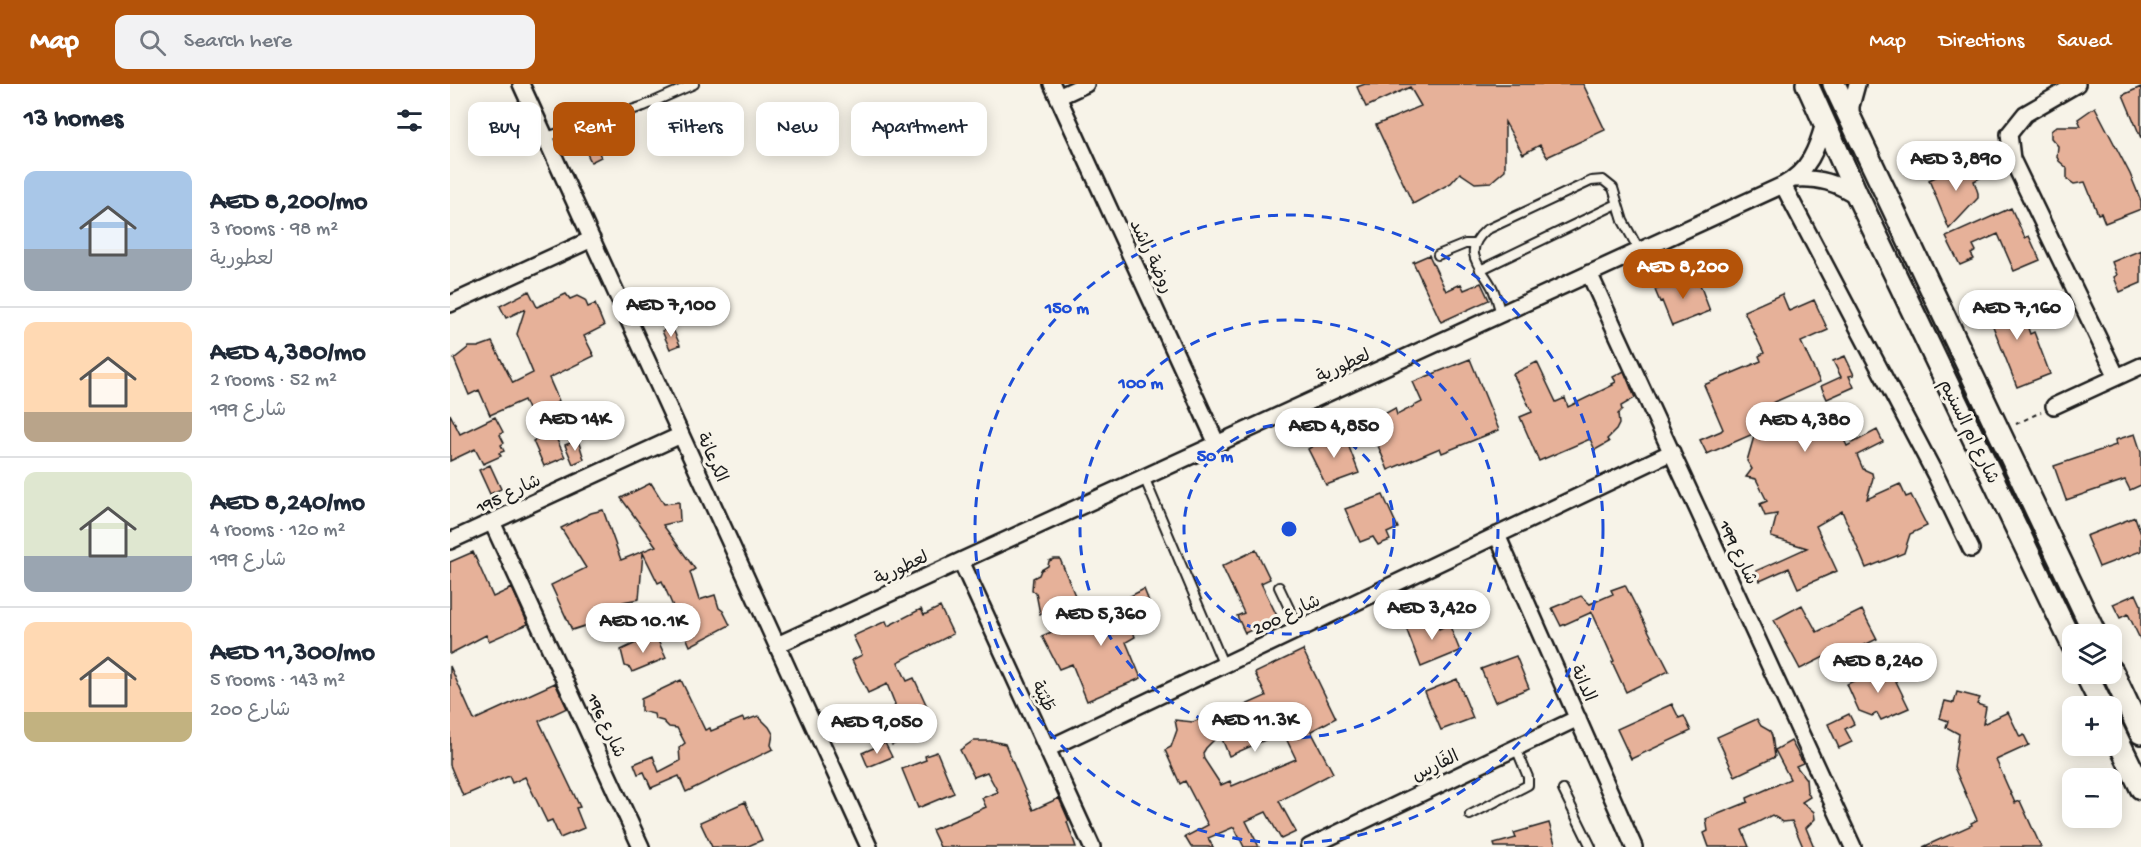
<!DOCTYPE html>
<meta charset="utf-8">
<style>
:root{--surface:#fff;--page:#f2f2f3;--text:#1f2937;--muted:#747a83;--line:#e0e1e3;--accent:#b45309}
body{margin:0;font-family:"Gochi Hand","Playpen Sans Arabic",sans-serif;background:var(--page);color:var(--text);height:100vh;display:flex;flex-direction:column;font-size:22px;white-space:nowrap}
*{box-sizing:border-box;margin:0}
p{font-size:20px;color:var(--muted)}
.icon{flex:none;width:33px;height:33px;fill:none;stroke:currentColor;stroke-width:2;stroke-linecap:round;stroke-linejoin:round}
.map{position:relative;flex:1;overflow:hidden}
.sheet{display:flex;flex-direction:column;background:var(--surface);width:450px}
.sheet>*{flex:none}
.hud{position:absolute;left:18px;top:18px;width:570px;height:54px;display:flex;gap:12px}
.tools{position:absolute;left:1612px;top:540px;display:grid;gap:12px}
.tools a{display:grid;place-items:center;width:60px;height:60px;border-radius:12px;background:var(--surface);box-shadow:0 3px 15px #0003;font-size:30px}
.price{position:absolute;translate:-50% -51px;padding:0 14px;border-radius:21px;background:#fff;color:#222;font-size:20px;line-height:39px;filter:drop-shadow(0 2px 3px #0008)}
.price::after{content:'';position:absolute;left:50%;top:36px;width:18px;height:14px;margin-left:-9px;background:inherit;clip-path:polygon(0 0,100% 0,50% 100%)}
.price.active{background:var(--accent);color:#fff}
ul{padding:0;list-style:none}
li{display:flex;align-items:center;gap:18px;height:150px;padding:0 24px}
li+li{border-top:2px solid var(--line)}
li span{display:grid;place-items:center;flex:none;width:168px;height:120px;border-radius:12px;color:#555}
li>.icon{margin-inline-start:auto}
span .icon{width:72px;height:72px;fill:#fffc;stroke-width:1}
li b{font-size:26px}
h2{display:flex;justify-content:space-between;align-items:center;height:72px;padding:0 24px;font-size:26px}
.pill{padding:0 21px;border-radius:12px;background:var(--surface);box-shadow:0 3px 15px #0003;font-size:21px;line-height:54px}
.pill.active{background:var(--accent);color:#fff}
header{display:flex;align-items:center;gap:36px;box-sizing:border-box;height:84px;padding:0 30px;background:var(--accent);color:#fff}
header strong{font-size:28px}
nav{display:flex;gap:33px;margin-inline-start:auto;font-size:21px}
.search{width:420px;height:54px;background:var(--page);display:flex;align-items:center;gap:15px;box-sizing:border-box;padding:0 21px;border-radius:12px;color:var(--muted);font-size:22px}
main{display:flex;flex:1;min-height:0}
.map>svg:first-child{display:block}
.building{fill:#e6b199;stroke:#1c1c1c;stroke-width:1.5;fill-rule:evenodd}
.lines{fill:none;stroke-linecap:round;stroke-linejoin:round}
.lane-casing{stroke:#1c1c1c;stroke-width:12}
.street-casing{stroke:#1c1c1c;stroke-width:20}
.secondary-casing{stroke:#1c1c1c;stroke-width:26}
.path{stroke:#1c1c1c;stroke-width:2;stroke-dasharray:4.5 4.5;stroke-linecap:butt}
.lane{stroke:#f7f3e8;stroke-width:8}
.street{stroke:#f7f3e8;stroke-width:15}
.secondary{stroke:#f7f3e8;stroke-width:21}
.ring{fill:none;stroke:#1d4ed8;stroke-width:3;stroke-dasharray:10 8}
.labels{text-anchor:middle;stroke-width:6;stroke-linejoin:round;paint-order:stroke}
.street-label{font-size:18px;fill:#1c1c1c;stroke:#f7f3e8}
.centre{fill:#1d4ed8;stroke:#f7f3e8;stroke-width:3}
.ring-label{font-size:18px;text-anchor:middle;font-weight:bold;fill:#1d4ed8;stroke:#f7f3e8;stroke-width:6;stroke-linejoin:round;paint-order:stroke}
</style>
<header>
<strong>Map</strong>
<div class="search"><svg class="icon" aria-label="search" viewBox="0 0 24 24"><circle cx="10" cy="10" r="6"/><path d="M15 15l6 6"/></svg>Search here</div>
<nav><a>Map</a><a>Directions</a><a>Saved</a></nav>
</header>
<main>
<section class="sheet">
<h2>13 homes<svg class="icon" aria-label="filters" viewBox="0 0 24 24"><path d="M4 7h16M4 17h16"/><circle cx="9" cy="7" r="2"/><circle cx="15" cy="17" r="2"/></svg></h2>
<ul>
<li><span style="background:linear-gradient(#a9c7e8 65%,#9aa5b1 0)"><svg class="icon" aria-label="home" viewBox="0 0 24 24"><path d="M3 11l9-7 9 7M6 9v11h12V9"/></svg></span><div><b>AED 8,200/mo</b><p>3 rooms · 98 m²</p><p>لعطورية</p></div></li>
<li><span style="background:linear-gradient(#ffd9b3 75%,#b9a48a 0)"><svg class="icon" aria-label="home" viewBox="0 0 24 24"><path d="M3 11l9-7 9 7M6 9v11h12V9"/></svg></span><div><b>AED 4,380/mo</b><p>2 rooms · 52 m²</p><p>شارع 199</p></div></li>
<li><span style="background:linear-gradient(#dfe7d0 70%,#9aa5b1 0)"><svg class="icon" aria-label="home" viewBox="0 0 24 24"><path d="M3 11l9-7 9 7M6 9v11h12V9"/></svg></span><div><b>AED 8,240/mo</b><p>4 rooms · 120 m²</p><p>شارع 199</p></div></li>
<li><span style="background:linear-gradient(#ffd9b3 75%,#c2b280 0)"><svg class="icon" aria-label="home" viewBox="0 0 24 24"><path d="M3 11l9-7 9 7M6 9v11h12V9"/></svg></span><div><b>AED 11,300/mo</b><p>5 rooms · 143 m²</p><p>شارع 200</p></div></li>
</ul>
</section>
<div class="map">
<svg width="1691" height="763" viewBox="0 0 1691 763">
<rect width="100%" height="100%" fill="#f7f3e8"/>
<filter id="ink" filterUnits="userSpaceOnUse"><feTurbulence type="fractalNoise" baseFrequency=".0167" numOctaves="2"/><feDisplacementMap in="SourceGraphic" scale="12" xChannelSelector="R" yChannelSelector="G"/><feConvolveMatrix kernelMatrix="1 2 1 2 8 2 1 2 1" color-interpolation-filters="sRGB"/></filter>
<g filter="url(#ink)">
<path class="building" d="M 915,0 L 1133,0 L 1155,46 L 1097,73 L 1090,61 L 1073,70 L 1055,38 L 1055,86 L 1041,98 L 1025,99 L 1010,89 L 1001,99 L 963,120 L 926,41 L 971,22 L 960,3 L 916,23 L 907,3 Z
M 1691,3 L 1691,54 L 1673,11 Z
M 1645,23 L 1680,90 L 1691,117 L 1691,125 L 1655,139 L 1651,129 L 1648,130 L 1635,98 L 1624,100 L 1617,95 L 1617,84 L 1609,77 L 1607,73 L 1608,62 L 1601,54 L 1601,47 L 1607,42 L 1631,42 L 1628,35 Z
M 140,51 L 151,73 L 141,78 L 130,55 Z
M 1521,77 L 1530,94 L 1524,97 L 1528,109 L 1528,114 L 1499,145 L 1479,96 Z
M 1561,124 L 1575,154 L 1579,152 L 1590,176 L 1564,187 L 1548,150 L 1523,161 L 1526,167 L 1521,170 L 1524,175 L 1510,181 L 1496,153 Z
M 1691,166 L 1691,199 L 1670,208 L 1664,193 L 1667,191 L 1662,178 Z
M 979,171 L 996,207 L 1011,200 L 1014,206 L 1031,199 L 1039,216 L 991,238 L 963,178 Z
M 1246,190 L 1260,227 L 1222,242 L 1212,217 L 1210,218 L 1205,206 Z
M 79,207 L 87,223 L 116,210 L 120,215 L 127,212 L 135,216 L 138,223 L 145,220 L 154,242 L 134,252 L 144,272 L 99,294 L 109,317 L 106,319 L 110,335 L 101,339 L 101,343 L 115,373 L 94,382 L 83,357 L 90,353 L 74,316 L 40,331 L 29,306 L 19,311 L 4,275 L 19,263 L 28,263 L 42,258 L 63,299 L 83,289 L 67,250 L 75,225 L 56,234 L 50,222 Z
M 1332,210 L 1339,227 L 1364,216 L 1378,246 L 1351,258 L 1370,298 L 1318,321 L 1330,345 L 1378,323 L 1397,362 L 1427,346 L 1433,358 L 1407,371 L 1413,385 L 1422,389 L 1423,394 L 1417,415 L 1450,400 L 1456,413 L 1461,411 L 1477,442 L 1460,450 L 1454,469 L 1416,484 L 1392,427 L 1366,442 L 1387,487 L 1348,504 L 1339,484 L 1310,497 L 1306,487 L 1357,464 L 1321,453 L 1327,430 L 1315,432 L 1310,420 L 1317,417 L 1306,395 L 1296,393 L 1302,385 L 1297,377 L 1305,349 L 1257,370 L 1250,356 L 1271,347 L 1273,345 L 1254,301 L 1311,277 L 1309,272 L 1314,269 L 1294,227 Z
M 1567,211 L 1580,250 L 1584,248 L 1600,290 L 1567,303 L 1535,222 Z
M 222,243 L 230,261 L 220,265 L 212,247 Z
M 1395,272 L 1404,291 L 1399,292 L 1404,303 L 1377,315 L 1371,302 L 1391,293 L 1383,277 Z
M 1020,275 L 1049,346 L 992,369 L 990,364 L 938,386 L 920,342 L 932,336 L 929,333 L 945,324 L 947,331 L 972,318 L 963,298 Z
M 1087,278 L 1106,318 L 1115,314 L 1118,323 L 1163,301 L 1162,300 L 1166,298 L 1163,293 L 1174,287 L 1185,314 L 1171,322 L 1172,326 L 1168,330 L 1169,340 L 1166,346 L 1157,355 L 1159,358 L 1145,366 L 1140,355 L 1089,377 L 1070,333 L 1082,328 L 1063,290 Z
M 0,330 L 10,350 L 45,333 L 53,348 L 50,351 L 54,359 L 51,361 L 54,367 L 49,369 L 51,372 L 33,380 L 25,365 L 0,377 Z
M 877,350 L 883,355 L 894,350 L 909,389 L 876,401 L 858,365 L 868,359 L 867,354 Z
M 1685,350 L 1691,368 L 1691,401 L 1680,406 L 1675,396 L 1616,416 L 1604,382 L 1666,361 L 1665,356 Z
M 128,356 L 134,375 L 123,380 L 115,361 Z
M 40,381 L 51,405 L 40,410 L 29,386 Z
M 201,399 L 214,420 L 229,418 L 230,437 L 213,441 L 245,485 L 240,488 L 249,516 L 265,511 L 269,524 L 273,527 L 280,541 L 240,562 L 212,497 L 208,499 L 193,469 L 189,515 L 173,518 L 172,530 L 122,546 L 101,501 L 136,484 L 111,444 L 141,429 L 153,426 L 171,476 L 206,462 L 171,414 Z
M 933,411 L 948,444 L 937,449 L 940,456 L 928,461 L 923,453 L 910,458 L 895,425 Z
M 1685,433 L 1691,450 L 1691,467 L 1649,483 L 1636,452 Z
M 806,466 L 820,495 L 811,499 L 828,534 L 795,549 L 787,532 L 794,529 L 772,482 Z
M 23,468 L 43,513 L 62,504 L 78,540 L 39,557 L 36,551 L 0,570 L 0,478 Z
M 604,475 L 610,475 L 626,514 L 590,530 L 586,509 L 582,506 L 583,494 L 589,491 L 591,486 L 598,482 L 599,477 Z
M 1175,501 L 1219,587 L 1176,608 L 1162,578 L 1164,577 L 1142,528 L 1111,542 L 1102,524 L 1131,512 L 1140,520 L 1163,510 L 1161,506 Z
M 694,505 L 700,520 L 690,527 L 690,536 L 684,550 L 685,553 L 676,558 L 691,594 L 637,617 L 622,580 L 609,585 L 592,552 L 649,528 Z
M 1686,510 L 1691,521 L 1691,557 L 1678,530 L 1670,534 L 1663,520 Z
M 1352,521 L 1367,548 L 1412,526 L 1427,555 L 1386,575 L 1382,569 L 1350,585 L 1324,536 Z
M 490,523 L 503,550 L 448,578 L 457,597 L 464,594 L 486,642 L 442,661 L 435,645 L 442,633 L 445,620 L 437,600 L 418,609 L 402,576 L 412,571 L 403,552 L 436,537 L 438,542 L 471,525 L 474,531 Z
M 984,532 L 989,545 L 999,540 L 1010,567 L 971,583 L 956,544 Z
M 205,550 L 216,574 L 182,588 L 180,584 L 175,582 L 171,566 Z
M 853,566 L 886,634 L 861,647 L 883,689 L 829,717 L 846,748 L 831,755 L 816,728 L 796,737 L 809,763 L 794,763 L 784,743 L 758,754 L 763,763 L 741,763 L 735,753 L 758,741 L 735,697 L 730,700 L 715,666 L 721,663 L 727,646 L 725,636 L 743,638 L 753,634 L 755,639 L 816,612 L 805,589 ZM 833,648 L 846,675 L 782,702 L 780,697 L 771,701 L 754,675 L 753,669 L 756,664 L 770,650 L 779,672 Z
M 1066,572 L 1079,604 L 1045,618 L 1031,585 Z
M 1438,581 L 1459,624 L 1431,636 L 1427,629 L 1422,632 L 1409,627 L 1397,600 Z
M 0,582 L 24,636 L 105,599 L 117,624 L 89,637 L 130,723 L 126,724 L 134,744 L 110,754 L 102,736 L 97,738 L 75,693 L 62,699 L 59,692 L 13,712 L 0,681 Z
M 1007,595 L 1023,634 L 991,646 L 975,608 Z
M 231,596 L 255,646 L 260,644 L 261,647 L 293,634 L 294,637 L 308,632 L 319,643 L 323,650 L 321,661 L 323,665 L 236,708 L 229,692 L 201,704 L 194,688 L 188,690 L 184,680 L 203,672 L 209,688 L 230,677 L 229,664 L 235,659 L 227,644 L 219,643 L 213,637 L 205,635 L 204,630 L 191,627 L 191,615 Z
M 1507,608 L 1530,614 L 1527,620 L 1536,623 L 1533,640 L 1558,628 L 1570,653 L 1574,651 L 1579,661 L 1546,676 L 1565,719 L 1570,717 L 1591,763 L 1473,763 L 1522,741 L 1521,739 L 1527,736 L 1504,683 L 1509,650 L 1496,643 L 1498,637 L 1490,634 L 1495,617 L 1504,619 Z
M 1222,620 L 1229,634 L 1234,632 L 1241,647 L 1181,675 L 1167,645 Z
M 1399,630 L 1404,640 L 1395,645 L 1402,658 L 1389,664 L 1378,640 Z
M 1307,635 L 1311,642 L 1320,647 L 1322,652 L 1325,673 L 1285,692 L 1267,653 Z
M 523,657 L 542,657 L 555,660 L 583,726 L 609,714 L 619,737 L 617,738 L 626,763 L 490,763 L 482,746 L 536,723 L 532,714 L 548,708 L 537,688 L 524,693 L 510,666 Z
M 1341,657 L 1353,679 L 1346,682 L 1356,695 L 1357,707 L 1360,713 L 1352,718 L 1364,728 L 1365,735 L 1356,744 L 1364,763 L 1353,763 L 1342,737 L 1333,738 L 1322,731 L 1292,746 L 1299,763 L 1259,763 L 1254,749 L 1258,747 L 1256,735 L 1298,718 L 1297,714 L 1340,695 L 1325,666 Z
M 435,659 L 442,673 L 418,683 L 412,669 Z
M 487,668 L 504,709 L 468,724 L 452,685 L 476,676 L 475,672 Z
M 295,718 L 312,756 L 296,763 L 262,763 L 250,738 Z
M 1099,739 L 1106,763 L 1045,763 L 1044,760 L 1066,754 L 1064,749 Z"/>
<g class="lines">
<g class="lane-casing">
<path id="lane" d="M 96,53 L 194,22 L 244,0
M 988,171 L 1015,160 L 1025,160
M 1030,186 L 1167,120
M 1051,230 C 1048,220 1046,211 1042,203 C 1030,181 1011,168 1036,146 L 1141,97 L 1153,96 L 1163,104 L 1173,137 L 1189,166
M 694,393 L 774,582
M 829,503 L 849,545
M 1113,706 L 1141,763
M 1020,731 L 1078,701 L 1078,693 L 1066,664"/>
</g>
<g class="street-casing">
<path id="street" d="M 71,0 L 419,763
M 602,0 L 767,360
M 1627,0 L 1575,30 L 1559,50 L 1562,75 L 1667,293
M 608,13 L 636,0
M 1401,34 L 1401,22 L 1407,0
M 1344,95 C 1369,93 1387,99 1408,113
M 1333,101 L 1485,390 L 1521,465
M 1139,189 L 1403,763
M 0,220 L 142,155
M 1604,322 L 1691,282
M 42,438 L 191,763
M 1047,451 L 1184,763
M 0,457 L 231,351
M 511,477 L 642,763
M 327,561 L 1333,101 C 1359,87 1367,65 1374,39
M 597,665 L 1222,368
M 859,763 L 1128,634"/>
</g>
<g class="secondary-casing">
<path id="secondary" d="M 1357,0 L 1408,113 L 1623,562
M 1384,0 L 1645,550
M 1662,587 L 1691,649
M 1636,590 L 1652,622
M 1662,644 L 1691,704"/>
</g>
<path class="path" d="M 1566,340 L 1591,328"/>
<use href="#lane" class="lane"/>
<use href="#street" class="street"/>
<use href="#secondary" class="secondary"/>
</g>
</g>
<g class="ring">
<circle cx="839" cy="445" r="105"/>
<circle cx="839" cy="445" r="209"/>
<circle cx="839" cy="445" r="314"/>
</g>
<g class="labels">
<g class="street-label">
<text transform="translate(702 172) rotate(65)" y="6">روضة راشد</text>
<text transform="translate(893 281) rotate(-25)" y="6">لعطورية</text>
<text transform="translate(1520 347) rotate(64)" y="6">شارع ام السنيم</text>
<text transform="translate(263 373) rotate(66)" y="6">الكرعانة</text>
<text transform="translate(58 409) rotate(-25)" y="6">شارع 195</text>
<text transform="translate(1289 468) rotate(65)" y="6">شارع 199</text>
<text transform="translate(451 483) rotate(-25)" y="6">لعطورية</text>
<text transform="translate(836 530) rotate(-25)" y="6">شارع 200</text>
<text transform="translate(1134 599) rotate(66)" y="6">الدانة</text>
<text transform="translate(594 612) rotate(65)" y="6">طَيْبَة</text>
<text transform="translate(157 641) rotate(65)" y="6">شارع 196</text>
<text transform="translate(985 681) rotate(-26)" y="6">الفَارِس</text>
</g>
</g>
<circle cx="839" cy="445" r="9" class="centre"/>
<g class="ring-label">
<text x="617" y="229">150 m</text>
<text x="691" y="304">100 m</text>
<text x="765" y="377">50 m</text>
</g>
</svg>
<div class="tools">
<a><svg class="icon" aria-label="layers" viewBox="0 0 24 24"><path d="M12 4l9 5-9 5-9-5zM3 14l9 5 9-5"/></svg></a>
<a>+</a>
<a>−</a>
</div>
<b class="price" style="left:1506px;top:108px">AED 3,890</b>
<b class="price active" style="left:1233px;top:216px">AED 8,200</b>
<b class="price" style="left:221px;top:254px">AED 7,100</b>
<b class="price" style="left:1567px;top:257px">AED 7,160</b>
<b class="price" style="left:125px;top:368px">AED 14K</b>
<b class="price" style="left:1355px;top:369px">AED 4,380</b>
<b class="price" style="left:884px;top:375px">AED 4,850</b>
<b class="price" style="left:982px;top:557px">AED 3,420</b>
<b class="price" style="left:651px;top:563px">AED 5,360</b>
<b class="price" style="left:193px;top:570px">AED 10.1K</b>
<b class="price" style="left:1428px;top:610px">AED 8,240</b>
<b class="price" style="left:805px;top:669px">AED 11.3K</b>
<b class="price" style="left:427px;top:671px">AED 9,050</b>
<div class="hud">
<a class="pill">Buy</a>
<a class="pill active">Rent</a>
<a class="pill">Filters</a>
<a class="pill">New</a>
<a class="pill">Apartment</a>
</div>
</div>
</main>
